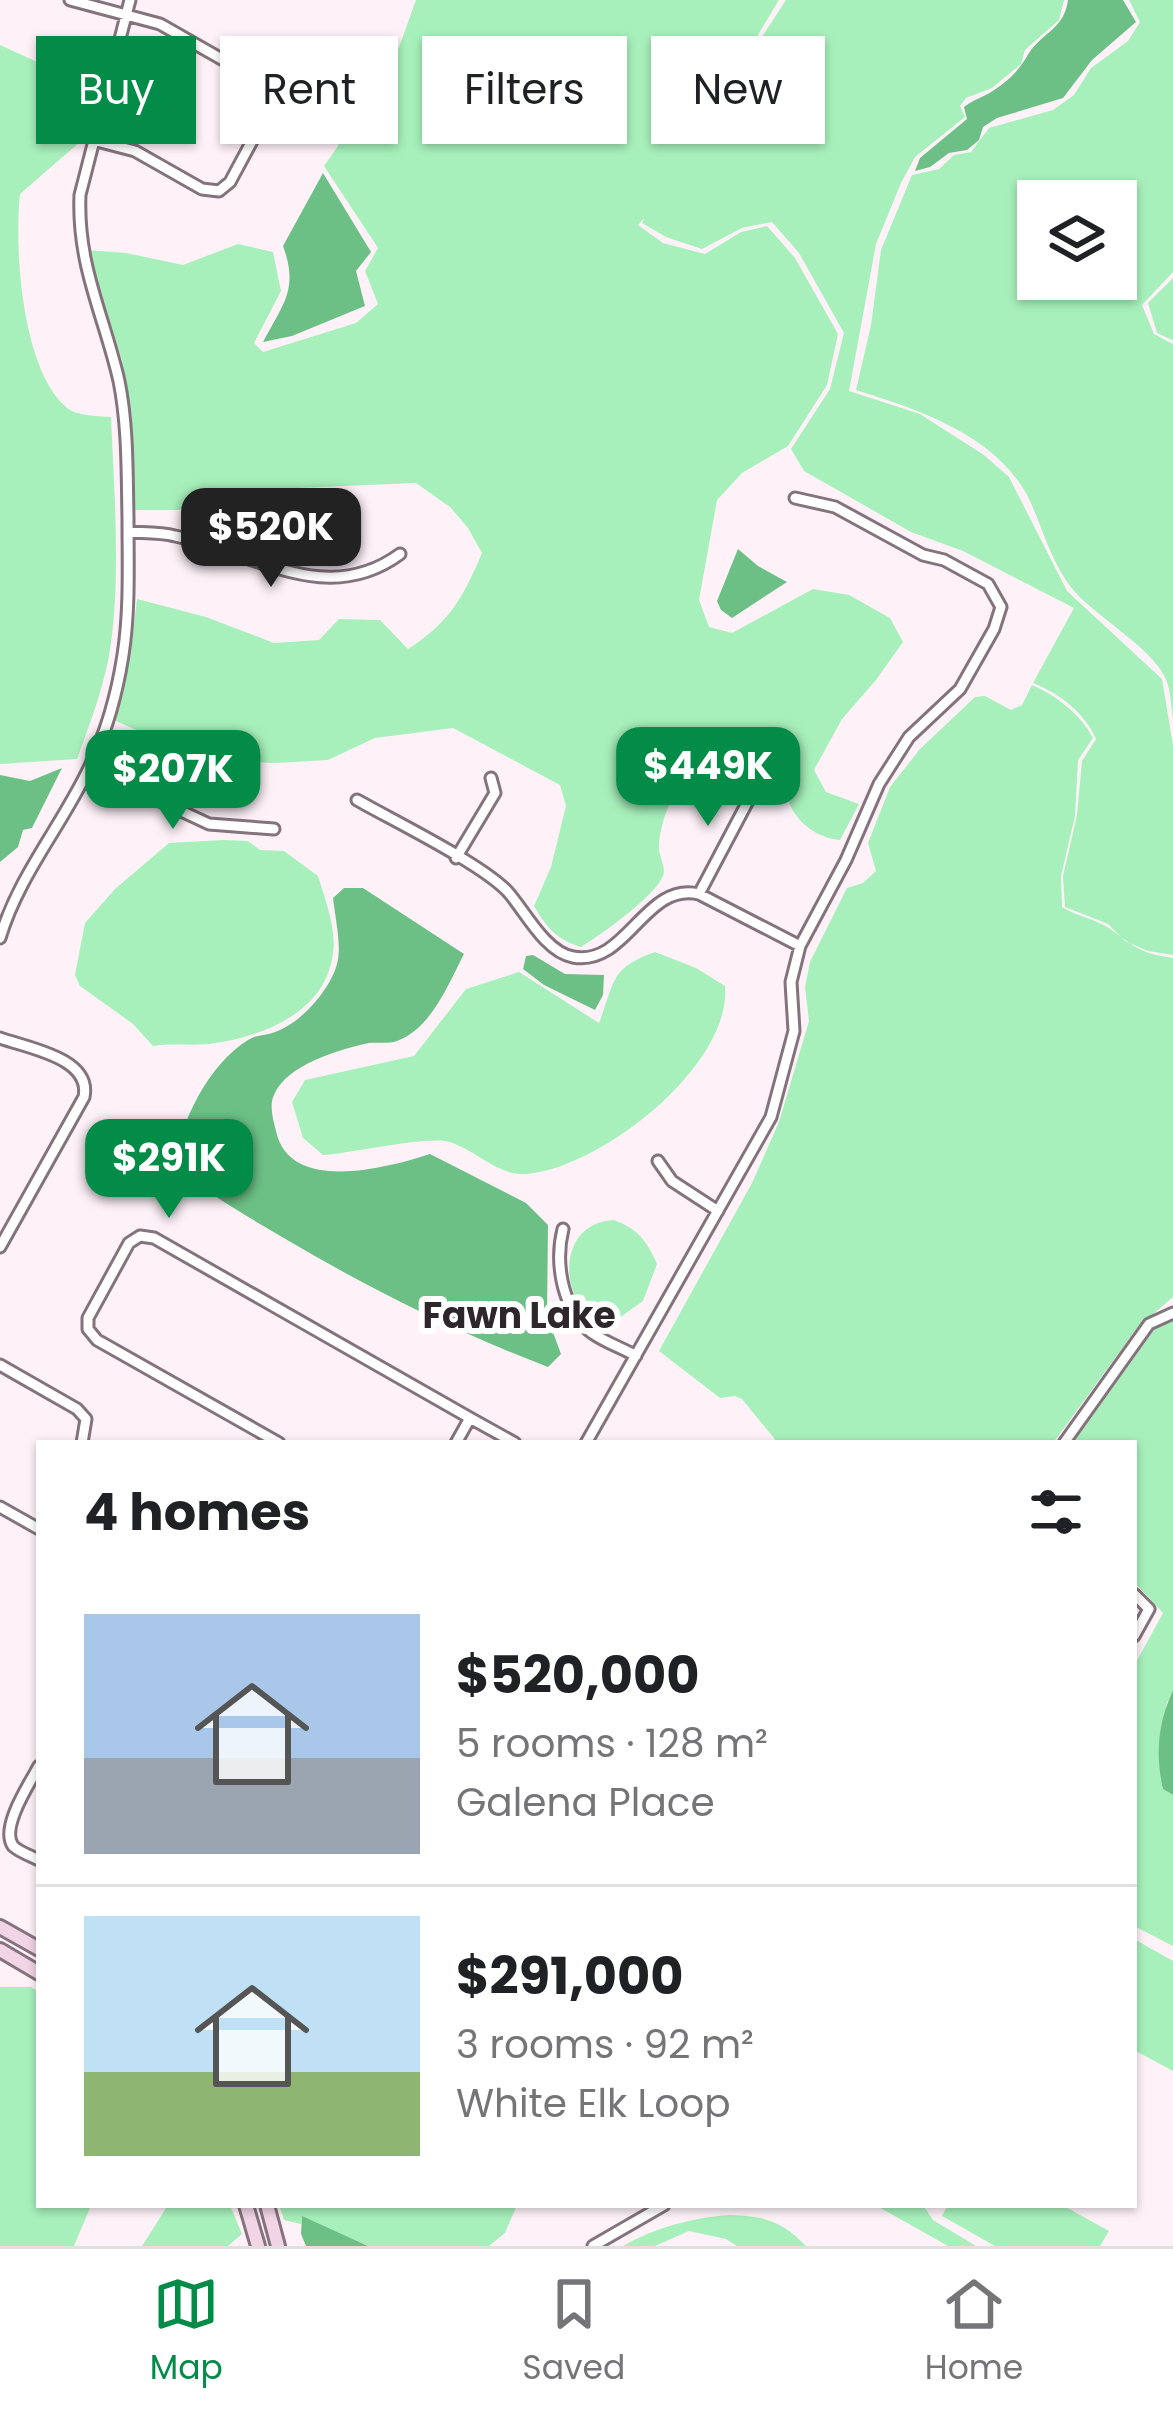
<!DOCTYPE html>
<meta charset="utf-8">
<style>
:root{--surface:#fff;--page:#f2f2f2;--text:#202124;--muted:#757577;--line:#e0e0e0;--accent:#038b48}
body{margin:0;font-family:Poppins,sans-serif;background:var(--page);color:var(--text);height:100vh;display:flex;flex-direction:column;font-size:45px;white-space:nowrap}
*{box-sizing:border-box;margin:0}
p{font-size:39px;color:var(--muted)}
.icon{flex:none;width:66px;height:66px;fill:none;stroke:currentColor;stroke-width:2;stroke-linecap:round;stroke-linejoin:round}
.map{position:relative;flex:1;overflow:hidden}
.drawer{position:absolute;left:36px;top:1440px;width:1101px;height:768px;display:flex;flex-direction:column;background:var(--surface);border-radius:0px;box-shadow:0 3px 9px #0004}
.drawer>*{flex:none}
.hud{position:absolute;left:36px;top:36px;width:1101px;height:108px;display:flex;gap:24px}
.controls{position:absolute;left:1017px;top:180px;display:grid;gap:24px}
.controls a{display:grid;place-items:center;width:120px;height:120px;border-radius:0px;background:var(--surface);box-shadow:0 3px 9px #0004;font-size:60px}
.price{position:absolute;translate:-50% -102px;padding:0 27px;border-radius:24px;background:var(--accent);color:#fff;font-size:39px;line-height:78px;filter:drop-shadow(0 3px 6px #0008)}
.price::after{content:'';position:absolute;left:50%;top:72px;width:36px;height:27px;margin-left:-18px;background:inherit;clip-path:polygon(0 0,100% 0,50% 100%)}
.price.current{background:#222;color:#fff}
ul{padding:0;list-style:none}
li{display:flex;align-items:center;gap:36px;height:300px;padding:0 48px}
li+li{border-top:3px solid var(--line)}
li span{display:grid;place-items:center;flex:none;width:336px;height:240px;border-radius:0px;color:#555}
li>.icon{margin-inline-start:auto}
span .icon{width:144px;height:144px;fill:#fffc;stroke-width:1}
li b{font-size:51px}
h2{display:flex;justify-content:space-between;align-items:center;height:144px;padding:0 48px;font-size:51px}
.pill{padding:0 42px;border-radius:0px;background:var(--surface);box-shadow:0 3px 9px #0004;font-size:42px;line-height:108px}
.pill.current{background:var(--accent);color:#fff}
.tabs{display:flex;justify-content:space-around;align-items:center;height:168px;border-top:3px solid var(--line);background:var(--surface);font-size:33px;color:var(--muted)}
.tabs a{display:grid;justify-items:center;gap:6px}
.tabs .current{color:var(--accent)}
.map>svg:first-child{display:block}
.green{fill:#a7f0bb;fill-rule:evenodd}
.water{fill:#6cc086}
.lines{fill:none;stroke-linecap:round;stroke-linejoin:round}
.minor-casing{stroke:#84737c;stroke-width:15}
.secondary-casing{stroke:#84737c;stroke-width:18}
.minor{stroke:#fff;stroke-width:9}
.secondary{stroke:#f1d4e5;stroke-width:12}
.labels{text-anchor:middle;stroke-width:12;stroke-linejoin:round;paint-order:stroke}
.neighbourhood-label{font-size:36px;font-weight:bold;fill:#2d262a;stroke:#fff}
</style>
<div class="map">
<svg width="1173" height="2246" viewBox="0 0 1173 2246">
<rect width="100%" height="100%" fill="#fef2f8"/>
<path class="green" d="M 416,0 L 779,0 L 694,141 L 786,0 L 1064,0 L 1059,20 L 1025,50 L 1021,64 L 992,88 L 966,98 L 960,106 L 965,117 L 915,157 L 901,183 L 876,244 L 849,391 L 920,414 L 984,455 L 1009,477 L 1067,591 L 1162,679 L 1173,745 L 1173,955 L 1148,951 L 1125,941 L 1108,924 L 1065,907 L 1063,876 L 1077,815 L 1082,761 L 1096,739 C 1085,713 1059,693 1033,683 L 1074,608 L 963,551 L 911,532 L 804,471 L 791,449 L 830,389 L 844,333 L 799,253 L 772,222 L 742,228 L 702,249 L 666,237 L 642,223 L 644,218 L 638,225 L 663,243 L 705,254 L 741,232 L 767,226 L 795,258 L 838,334 L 827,385 L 788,446 L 742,473 L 717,500 L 699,600 L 709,627 L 732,633 L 813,589 L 849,595 L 890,618 L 903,642 L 876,680 L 842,719 L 814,770 L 826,792 L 859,804 L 840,840 C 818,838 798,824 789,803 C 799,781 786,750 757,752 C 749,753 736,761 728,764 L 704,754 C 681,776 661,812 659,845 C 658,854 664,863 664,872 C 662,892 598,937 581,947 C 557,940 546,927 534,906 L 551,867 L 566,806 L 560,785 L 453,728 L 375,738 L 328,760 L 276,763 L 225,761 L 163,742 L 114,720 L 131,650 L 137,599 L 206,617 L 274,643 L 319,640 L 339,619 L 380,620 L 408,649 C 449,623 463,598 482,553 L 468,528 L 450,507 L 416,483 L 249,490 L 178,510 L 133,510 L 122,360 L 87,250 L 126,253 L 183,265 L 238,244 L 273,252 L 281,291 L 254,343 L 263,352 L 356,323 L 378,304 L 365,271 L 378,248 L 324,166 L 338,146 L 343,111 L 356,84 L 398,50 Z
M 1129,0 L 1173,0 L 1173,272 L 1142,305 L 1154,334 L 1173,344 L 1173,718 C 1171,707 1171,693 1167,682 C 1157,651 1098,618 1075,592 C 1052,565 1044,532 1030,501 C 999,436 920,410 856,390 L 871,325 L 881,250 L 912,175 L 939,169 L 954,155 L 971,152 L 989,128 L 1053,110 L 1074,95 L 1091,68 L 1128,41 L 1140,22 ZM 1038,201 L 1116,201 L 1116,279 L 1038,279 Z
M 0,45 L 57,71 L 99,58 L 108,60 L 88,135 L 20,194 C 14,250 22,369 66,407 C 76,416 97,416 111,417 C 114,488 122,592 108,661 C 101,695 89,726 77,759 L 0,764 Z
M 1173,278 L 1173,340 L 1172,340 L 1157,333 L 1148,303 Z
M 1032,685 C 1056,695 1081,715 1093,738 L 1078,760 L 1075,816 L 1061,876 L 1062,907 C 1076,916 1095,919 1109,928 C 1135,947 1139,953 1173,958 L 1173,1297 L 1137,1328 L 1053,1443 L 778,1443 L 742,1399 L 735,1396 L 720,1398 L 659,1351 L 752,1183 L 779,1122 L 809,1021 L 805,987 L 810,962 L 847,888 L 863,883 L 876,871 L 868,843 L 890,787 L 920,749 L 975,697 L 985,696 L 1011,710 L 1022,705 Z
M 223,840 L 248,841 L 260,850 L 284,851 L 318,876 C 326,902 338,932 332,959 C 322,1015 258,1038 209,1044 C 190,1046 172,1043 153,1046 L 133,1024 L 80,986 L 75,975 L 85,923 L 115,889 L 169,843 Z
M 655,952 L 696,968 L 725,986 C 732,1066 599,1169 526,1174 C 498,1176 475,1150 450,1142 C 429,1135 353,1153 323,1155 L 303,1138 L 292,1102 L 305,1080 L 414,1056 L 466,989 L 519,972 L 599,1023 C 615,983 609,968 655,952 Z
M 614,1220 C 638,1229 647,1241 657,1264 L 643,1301 L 615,1321 C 609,1320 602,1320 596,1318 C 561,1304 554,1223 614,1220 Z
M 1173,1317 L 1173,1690 L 1166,1705 L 1163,1789 L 1173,1795 L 1173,1946 L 1134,1926 L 1134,1666 L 1163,1613 L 1134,1582 L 1134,1443 L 1073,1443 L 1156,1327 Z
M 1134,1939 L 1173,1961 L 1173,2071 L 1134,2050 Z
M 0,1987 L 31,1987 L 39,1992 L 39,2205 L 90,2208 L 74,2246 L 0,2246 Z
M 168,2205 L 230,2205 L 242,2234 L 228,2246 L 142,2246 Z
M 279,2205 L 517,2205 L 505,2233 L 489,2246 L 368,2246 L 302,2217 L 301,2224 L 284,2220 Z
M 923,2205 L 933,2220 L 976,2246 L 948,2246 L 877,2206 Z
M 948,2205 L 1062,2205 L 1109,2231 L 1100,2246 L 995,2246 L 942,2216 Z
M 730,2215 C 764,2216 782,2221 806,2246 L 737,2246 L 726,2239 L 689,2231 L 655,2246 L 623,2246 C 654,2228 694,2217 730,2215 Z"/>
<path class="water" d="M 1068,0 L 1123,0 L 1136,22 L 1092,60 L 1063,98 L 997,118 L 983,127 L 979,140 L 967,150 L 949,153 L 930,167 L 915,171 L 920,158 L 967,119 L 964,107 C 974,99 987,96 997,88 C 1013,77 1020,68 1029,53 C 1044,31 1064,29 1068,0 Z
M 323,173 L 371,252 L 356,271 L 365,306 L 292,336 L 263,342 C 283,304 299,289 283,246 Z
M 738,549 L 758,566 L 787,582 L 732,618 L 721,610 L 717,601 Z
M 62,768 L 32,828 L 23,830 L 18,847 L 0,862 L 0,775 L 30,781 Z
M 344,888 L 363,888 L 464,954 C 449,983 431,1029 397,1041 C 389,1044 378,1042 369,1043 C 340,1049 286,1065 274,1095 C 269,1105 273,1119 276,1131 C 289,1194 387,1168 430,1154 L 526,1203 L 548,1225 L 547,1316 L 561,1354 L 548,1367 C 456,1332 368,1288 282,1237 C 245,1215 208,1194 174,1166 C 181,1121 208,1065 248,1040 C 257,1034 266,1036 275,1032 C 301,1023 330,990 337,964 C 342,946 335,917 333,898 Z
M 533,955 L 565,974 L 604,975 L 603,995 L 595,1010 L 544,985 L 523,969 L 526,956 Z
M 1173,1690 L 1173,1795 L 1163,1789 C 1155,1754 1158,1723 1173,1690 Z
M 302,2216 L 368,2246 L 306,2246 L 301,2234 Z"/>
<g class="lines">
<g class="minor-casing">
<path id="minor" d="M 70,0 L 160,24 L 262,82 L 274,100 L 230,182 L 219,191 L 202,189 L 135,151 L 93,140
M 128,532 C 143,533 160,532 175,536 C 252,551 325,609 400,554
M 89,768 L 209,824 L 274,829
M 357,800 C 394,821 482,864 508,892 C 525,911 545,952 573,957 C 627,967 645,881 699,894 L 800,946
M 456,858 L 495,793 L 491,778
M 699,894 L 757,784
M 0,938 C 19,875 61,827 89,768 C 106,733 117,694 123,655 C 130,610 128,564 128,518 C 127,473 128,426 119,381 C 104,315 77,266 80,195 L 130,0
M 0,1038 C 28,1048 92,1058 84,1097 L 0,1247
M 658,1161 L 672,1181 L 718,1211
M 563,1229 C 555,1261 561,1303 586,1328 C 598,1340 621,1347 636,1356
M 0,1365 L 77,1409 L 86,1419 L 82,1443
M 470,1418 L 515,1443
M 279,1443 L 97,1340 L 88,1329 L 88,1318 L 129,1243 L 140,1236 L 154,1238 L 470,1418 L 456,1443
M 586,1443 L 771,1117 L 794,1031 L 791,982 L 800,946 L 846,860 L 879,784 L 909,737 L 960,689 L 994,629 L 1001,607 L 988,584 L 944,560 L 923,555 L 835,507 L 795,498
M 1064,1443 L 1149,1324 L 1173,1313
M 0,1507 L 39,1529
M 1134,1594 L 1149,1609 L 1134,1636
M 39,1766 C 29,1784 0,1828 13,1846 C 19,1852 31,1856 39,1860
M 593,2246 L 664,2205"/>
</g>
<g class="secondary-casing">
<path id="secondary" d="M 0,1927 L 39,1949
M 0,1950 L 39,1973
M 246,2205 L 258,2246
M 267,2205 L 278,2246"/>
</g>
<use href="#minor" class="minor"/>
<use href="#secondary" class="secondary"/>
</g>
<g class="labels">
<g class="neighbourhood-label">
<text x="519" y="1328">Fawn Lake</text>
</g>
</g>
</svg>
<div class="controls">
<a><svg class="icon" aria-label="layers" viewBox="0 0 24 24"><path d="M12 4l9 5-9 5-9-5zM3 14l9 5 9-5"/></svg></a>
</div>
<b class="price current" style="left:271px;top:590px">$520K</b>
<b class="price" style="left:708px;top:829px">$449K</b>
<b class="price" style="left:173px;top:832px">$207K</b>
<b class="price" style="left:169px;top:1221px">$291K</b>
<div class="hud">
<a class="pill current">Buy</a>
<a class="pill">Rent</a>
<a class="pill">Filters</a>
<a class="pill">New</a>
</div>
<section class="drawer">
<h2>4 homes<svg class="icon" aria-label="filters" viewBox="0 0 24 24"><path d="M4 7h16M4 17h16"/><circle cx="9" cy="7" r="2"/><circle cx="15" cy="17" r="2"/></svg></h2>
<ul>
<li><span style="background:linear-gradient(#a9c7e8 60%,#9aa5b1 0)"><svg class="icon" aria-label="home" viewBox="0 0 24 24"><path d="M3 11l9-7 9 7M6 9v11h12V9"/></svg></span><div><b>$520,000</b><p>5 rooms · 128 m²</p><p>Galena Place</p></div></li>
<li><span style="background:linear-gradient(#bfe0f5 65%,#8fb573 0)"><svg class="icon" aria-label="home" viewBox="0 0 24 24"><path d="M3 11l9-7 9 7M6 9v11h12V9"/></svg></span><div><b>$291,000</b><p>3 rooms · 92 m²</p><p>White Elk Loop</p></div></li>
</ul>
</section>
</div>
<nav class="tabs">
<a class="current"><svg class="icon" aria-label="map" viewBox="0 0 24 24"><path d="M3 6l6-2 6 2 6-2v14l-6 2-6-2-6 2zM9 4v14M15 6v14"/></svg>Map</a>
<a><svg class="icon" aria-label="saved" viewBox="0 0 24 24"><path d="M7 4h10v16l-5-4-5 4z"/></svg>Saved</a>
<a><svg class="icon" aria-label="home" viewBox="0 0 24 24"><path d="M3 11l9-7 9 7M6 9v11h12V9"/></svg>Home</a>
</nav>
